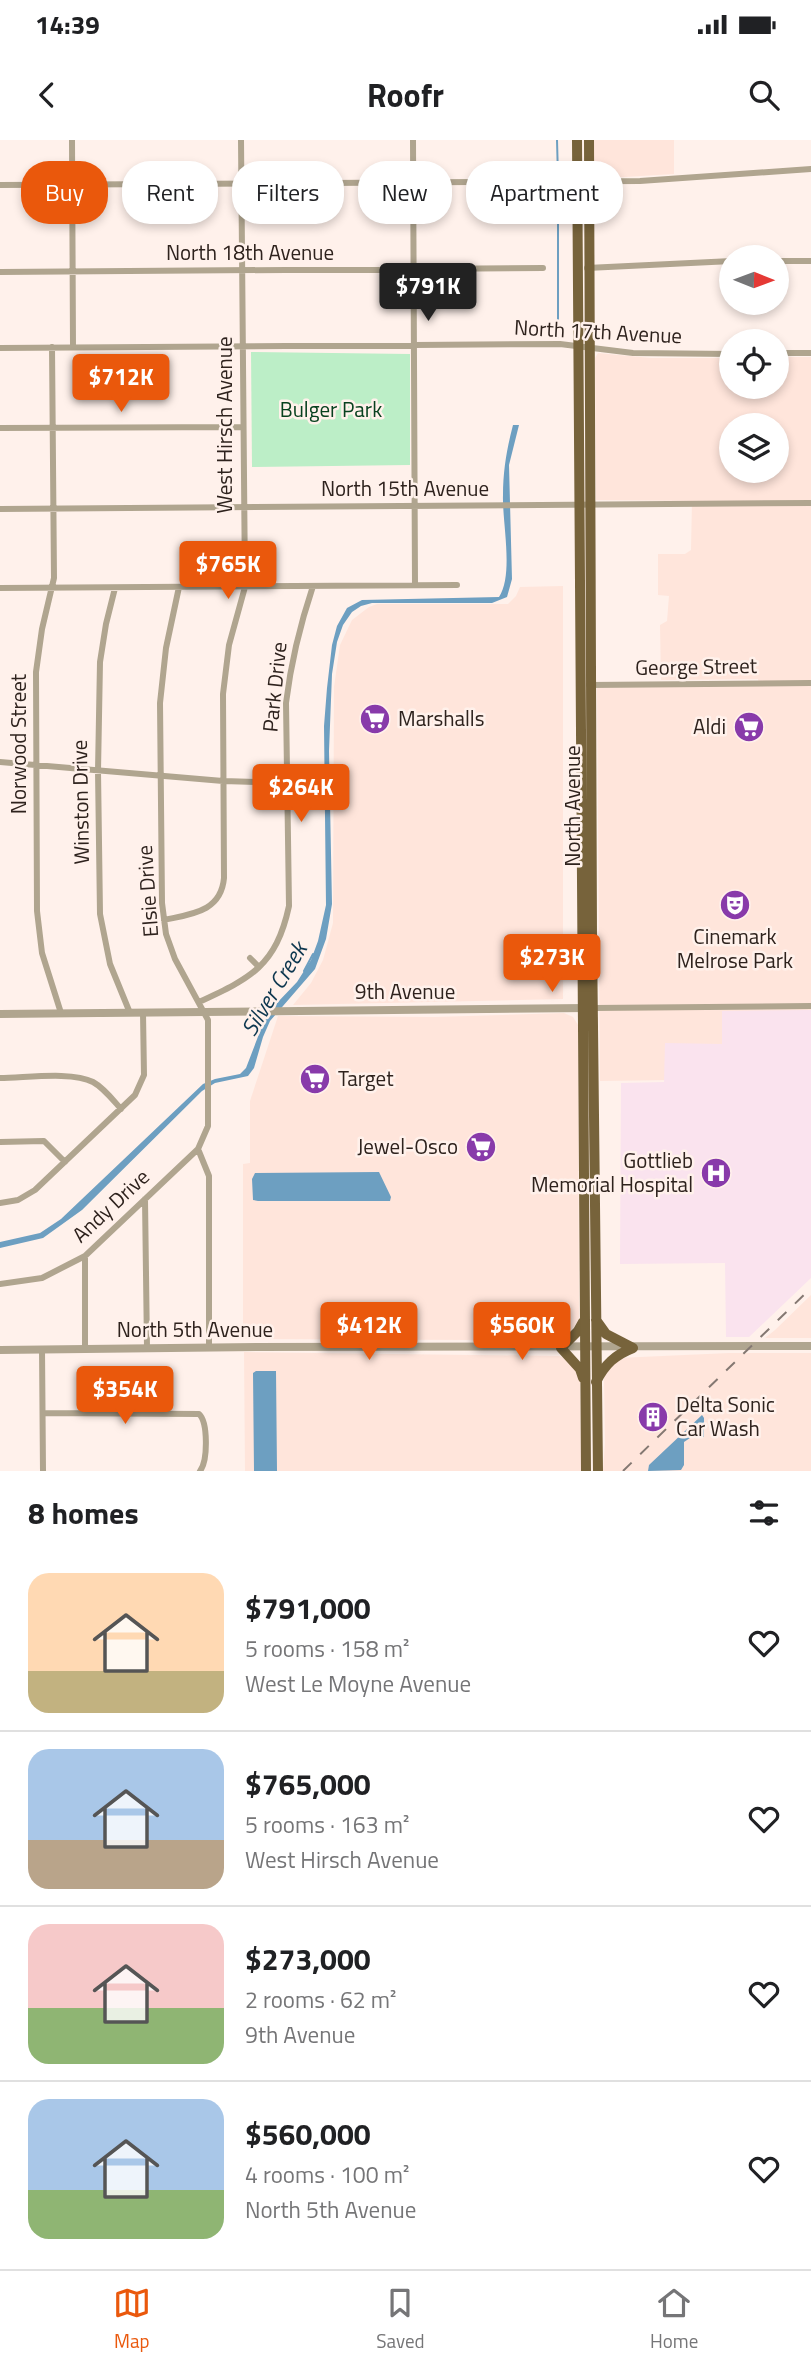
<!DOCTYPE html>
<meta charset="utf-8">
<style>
:root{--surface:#fff;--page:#f6f6f6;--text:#202124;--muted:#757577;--line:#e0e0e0;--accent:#ea580c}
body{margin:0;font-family:"Titillium Web",sans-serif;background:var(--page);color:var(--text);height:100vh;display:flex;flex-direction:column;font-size:26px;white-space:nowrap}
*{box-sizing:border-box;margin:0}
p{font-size:23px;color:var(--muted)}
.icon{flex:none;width:38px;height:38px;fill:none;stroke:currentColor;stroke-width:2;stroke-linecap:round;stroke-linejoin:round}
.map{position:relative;height:1331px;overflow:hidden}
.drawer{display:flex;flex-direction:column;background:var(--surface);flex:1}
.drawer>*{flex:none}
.top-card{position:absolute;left:21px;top:21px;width:770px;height:63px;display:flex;gap:14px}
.needle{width:46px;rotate:91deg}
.buttons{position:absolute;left:719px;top:105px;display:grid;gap:14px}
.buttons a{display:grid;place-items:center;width:70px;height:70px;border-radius:50%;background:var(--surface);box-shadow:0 4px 10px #0003;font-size:35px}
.price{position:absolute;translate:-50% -60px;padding:0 16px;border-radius:7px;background:var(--accent);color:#fff;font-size:23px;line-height:46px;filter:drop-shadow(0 2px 4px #0008)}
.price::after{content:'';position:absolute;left:50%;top:42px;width:21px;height:16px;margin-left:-10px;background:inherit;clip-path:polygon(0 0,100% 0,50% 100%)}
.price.selected{background:#222;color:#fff}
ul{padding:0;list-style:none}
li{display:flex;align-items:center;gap:21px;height:175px;padding:0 28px}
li+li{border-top:2px solid var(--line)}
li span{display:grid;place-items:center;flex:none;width:196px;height:140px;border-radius:21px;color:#555}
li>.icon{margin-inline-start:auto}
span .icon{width:84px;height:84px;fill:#fffc;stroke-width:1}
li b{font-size:30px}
h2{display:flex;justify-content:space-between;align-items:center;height:84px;padding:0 28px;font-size:30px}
.tag{padding:0 24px;border-radius:28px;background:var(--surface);box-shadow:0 4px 10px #0003;font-size:24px;line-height:63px}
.tag.selected{background:var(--accent);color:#fff}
.status{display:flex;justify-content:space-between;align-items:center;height:49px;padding:0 35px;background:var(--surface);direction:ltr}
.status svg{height:19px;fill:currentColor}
header{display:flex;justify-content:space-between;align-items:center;height:91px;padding:0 28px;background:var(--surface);font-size:32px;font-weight:700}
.menu{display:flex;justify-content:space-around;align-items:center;height:98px;border-top:2px solid var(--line);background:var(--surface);font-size:19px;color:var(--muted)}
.menu a{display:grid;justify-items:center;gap:4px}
.menu .selected{color:var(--accent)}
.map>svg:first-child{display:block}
.built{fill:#ffe5db;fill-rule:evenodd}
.medical{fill:#fae3ee}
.green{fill:#bceec7}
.water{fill:#6d9fc1}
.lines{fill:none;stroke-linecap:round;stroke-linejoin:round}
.stream{stroke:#6d9fc1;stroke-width:2}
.minor{stroke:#b0a58f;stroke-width:6}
.tertiary{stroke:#b0a58f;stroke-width:8}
.primary{stroke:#77633b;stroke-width:10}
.rail{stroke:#847872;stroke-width:2;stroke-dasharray:12 12;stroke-linecap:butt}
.labels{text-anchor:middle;stroke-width:5;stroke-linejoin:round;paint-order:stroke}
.street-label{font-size:21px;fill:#2e221d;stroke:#fff1eb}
.park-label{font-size:21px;fill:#07411e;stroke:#fff1eb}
.poi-label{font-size:21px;fill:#2e221d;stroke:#fff1eb;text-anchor:start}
.water-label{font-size:23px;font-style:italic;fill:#0d374f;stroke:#fff1eb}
</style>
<div class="status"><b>14:39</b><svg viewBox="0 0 49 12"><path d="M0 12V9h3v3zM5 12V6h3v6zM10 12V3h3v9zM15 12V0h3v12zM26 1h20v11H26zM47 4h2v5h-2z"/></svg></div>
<header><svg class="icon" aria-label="back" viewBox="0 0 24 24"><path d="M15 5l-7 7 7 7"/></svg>Roofr<svg class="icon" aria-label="search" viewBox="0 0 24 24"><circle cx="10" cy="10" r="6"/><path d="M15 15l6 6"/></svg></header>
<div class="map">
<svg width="811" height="1331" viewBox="0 0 811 1331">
<rect width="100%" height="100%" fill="#fff1eb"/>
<path class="built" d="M 593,0 L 674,0 L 674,34 L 592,39 Z
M 598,213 L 651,218 L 731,218 L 732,247 L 777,247 L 777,217 L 811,217 L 811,938 L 600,941 L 597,547 L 759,544 L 758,539 L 661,540 L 660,485 L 667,481 L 669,456 L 658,455 L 658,414 L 685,414 L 691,410 L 692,361 L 596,360 L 595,218 ZM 732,285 L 777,285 L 777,331 L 732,331 Z
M 563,446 L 563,859 L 293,865 L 311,843 L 323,820 L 333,783 L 334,547 L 340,505 L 352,480 L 369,467 L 377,464 L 508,464 L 516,456 L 520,447 Z
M 564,873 L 573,877 L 578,885 L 579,1178 L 568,1197 L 478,1200 L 243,1199 L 243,1024 L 250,1023 L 250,961 L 278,876 L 435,877 Z
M 811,1155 L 811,1198 L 765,1198 L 775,1190 Z
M 244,1212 L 559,1216 L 571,1221 L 580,1240 L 581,1331 L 245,1331 Z
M 729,1213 L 811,1213 L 811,1331 L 603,1331 L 605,1303 L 604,1236 L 618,1218 Z"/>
<path class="medical" d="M 811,870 L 811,1138 L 749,1197 L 726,1197 L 725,1123 L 620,1124 L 621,943 L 664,942 L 665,903 L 722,904 L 722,871 Z"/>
<path class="green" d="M 251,212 L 410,214 L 410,325 L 252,327 Z"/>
<path class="water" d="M 513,285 L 519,285 L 509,325 L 512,439 L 507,457 L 492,463 L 372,463 L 361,466 L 352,472 L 343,485 L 337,502 L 332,534 L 329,611 L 332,764 L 326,799 L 315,829 L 270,881 L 263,897 L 254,928 L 248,936 L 215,943 L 202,951 L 82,1070 L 43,1098 L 0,1108 L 0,1102 L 40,1093 L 61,1079 L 203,944 L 215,939 L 240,934 L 246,928 L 264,881 L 276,864 L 297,842 L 311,820 L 318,801 L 326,765 L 324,586 L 327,548 L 332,505 L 337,486 L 347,468 L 362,460 L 499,457 C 514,434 502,382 503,355 C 503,330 507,308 513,285 Z
M 379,1032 L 391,1057 L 390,1061 L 258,1061 L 253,1060 L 252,1039 L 255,1033 Z
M 256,1231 L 276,1231 L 277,1331 L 254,1331 L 253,1233 Z
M 702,1275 L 704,1278 L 704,1297 L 690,1298 L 684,1302 L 684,1325 L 681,1330 L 648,1331 L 649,1325 Z"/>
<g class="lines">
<path class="stream" d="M 557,0 L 558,37
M 558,197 L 558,43
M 304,831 L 313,814"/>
<path class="minor" d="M 72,0 L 73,207
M 413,0 L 415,445
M 0,45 L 640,41 L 811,29
M 777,121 L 811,121
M 587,128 L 732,121
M 0,132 L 543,128
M 52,207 L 54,438 L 42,489 L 36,532 L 37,771 L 42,813 L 61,873
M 0,208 L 560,204 L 633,213 L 732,214
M 777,213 L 811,213
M 0,288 L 243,287
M 0,369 L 811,363
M 179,447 L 166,508 L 160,563 L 162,763 L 166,794 L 175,819 L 208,880 L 208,986 L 198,1009 L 209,1036 L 209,1207
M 0,448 L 457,445
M 115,448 L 106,484 L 100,522 L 98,631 L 100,774 L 110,824 L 130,873
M 589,545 L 811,543
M 0,622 L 223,641 L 287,643
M 164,780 C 191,774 221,772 224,738 L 223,554 L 229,505 L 245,447 L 241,0
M 250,818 L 259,827
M 199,862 C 251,838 276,826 289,766 L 286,563 C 291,522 300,485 313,446
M 594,868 L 811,866
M 0,938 C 25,938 72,931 93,942 C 104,948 113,960 121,969
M 0,1002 L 44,1001 L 65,1022
M 145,1059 L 147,1208
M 0,1063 L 18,1060 L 35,1050 L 135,955 L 144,935 L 143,873
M 85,1116 L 85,1209
M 0,1144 L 42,1138 L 85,1116 L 198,1009
M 42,1209 L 43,1331
M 43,1273 L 199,1274 C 208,1282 208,1321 200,1331"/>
<path class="tertiary" d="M 0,874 L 587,868
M 0,1210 L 256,1207 L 811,1206"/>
<path class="primary" d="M 577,0 L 586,1331
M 589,0 L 592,798 L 598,1331
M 596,1180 L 606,1194 L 633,1208
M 583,1182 L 578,1191 L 561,1208 L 580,1229 L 583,1238
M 596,1242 C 605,1224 615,1215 633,1208"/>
<path class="rail" d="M 623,1331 L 811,1148"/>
</g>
<defs>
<g id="supermarket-disc" transform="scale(1.575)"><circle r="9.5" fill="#883aaa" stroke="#fff1eb"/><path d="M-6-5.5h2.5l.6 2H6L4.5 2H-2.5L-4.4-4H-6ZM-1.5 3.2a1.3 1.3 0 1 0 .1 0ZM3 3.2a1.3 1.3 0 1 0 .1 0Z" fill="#fff"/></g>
<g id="theatre-disc" transform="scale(1.575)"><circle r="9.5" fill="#883aaa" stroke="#fff1eb"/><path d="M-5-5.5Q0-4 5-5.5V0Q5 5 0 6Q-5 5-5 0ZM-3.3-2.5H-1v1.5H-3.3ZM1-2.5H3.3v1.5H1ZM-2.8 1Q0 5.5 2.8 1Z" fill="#fff"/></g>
<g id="hospital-disc" transform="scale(1.575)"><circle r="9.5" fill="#883aaa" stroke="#fff1eb"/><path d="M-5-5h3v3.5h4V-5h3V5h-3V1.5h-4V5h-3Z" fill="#fff"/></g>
<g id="building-disc" transform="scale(1.575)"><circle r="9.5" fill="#883aaa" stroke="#fff1eb"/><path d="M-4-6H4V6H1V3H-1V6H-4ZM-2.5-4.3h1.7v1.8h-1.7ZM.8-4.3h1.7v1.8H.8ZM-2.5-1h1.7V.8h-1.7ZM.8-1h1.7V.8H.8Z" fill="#fff"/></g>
</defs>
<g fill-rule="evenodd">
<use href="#supermarket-disc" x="375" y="579"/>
<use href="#supermarket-disc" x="749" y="587"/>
<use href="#theatre-disc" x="735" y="765"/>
<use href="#supermarket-disc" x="315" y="939"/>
<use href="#supermarket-disc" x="481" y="1007"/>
<use href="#hospital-disc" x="716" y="1033"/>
<use href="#building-disc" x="653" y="1277"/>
</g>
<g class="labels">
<g class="street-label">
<text x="250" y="120">North 18th Avenue</text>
<text transform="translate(598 192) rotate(3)" y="7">North 17th Avenue</text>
<text transform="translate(225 285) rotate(-90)" y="7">West Hirsch Avenue</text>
<text x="405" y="356">North 15th Avenue</text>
<text transform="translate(696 527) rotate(-1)" y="7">George Street</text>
<text transform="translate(275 547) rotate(-84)" y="7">Park Drive</text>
<text transform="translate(19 604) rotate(-90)" y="7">Norwood Street</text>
<text transform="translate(81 662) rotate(-91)" y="7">Winston Drive</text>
<text transform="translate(573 666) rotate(-90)" y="7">North Avenue</text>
<text transform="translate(148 751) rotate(-94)" y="7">Elsie Drive</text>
<text x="405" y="859">9th Avenue</text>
<text transform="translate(111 1066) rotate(-43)" y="7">Andy Drive</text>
<text x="195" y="1197">North 5th Avenue</text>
</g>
<g class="park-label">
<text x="331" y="277">Bulger Park</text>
</g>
<g class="poi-label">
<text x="398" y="586">Marshalls</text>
<text x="726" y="594" text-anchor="end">Aldi</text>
<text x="735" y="804" text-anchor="middle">Cinemark<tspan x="735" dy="24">Melrose Park</tspan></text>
<text x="338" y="946">Target</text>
<text x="458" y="1014" text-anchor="end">Jewel-Osco</text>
<text x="693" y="1028" text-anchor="end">Gottlieb<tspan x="693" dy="24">Memorial Hospital</tspan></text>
<text x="676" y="1272">Delta Sonic<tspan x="676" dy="24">Car Wash</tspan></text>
</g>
<g class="water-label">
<text transform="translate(274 849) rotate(-59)" y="8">Silver Creek</text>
</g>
</g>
</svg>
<div class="buttons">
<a><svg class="needle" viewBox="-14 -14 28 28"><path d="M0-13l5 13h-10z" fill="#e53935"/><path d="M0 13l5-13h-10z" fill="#757577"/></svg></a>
<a><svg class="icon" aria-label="locate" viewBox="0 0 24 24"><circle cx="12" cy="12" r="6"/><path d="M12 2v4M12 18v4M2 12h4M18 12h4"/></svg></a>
<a><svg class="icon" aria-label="layers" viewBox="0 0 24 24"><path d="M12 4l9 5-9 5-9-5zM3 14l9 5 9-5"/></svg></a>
</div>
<b class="price selected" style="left:428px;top:183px">$791K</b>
<b class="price" style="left:121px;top:274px">$712K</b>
<b class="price" style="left:228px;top:461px">$765K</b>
<b class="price" style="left:301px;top:684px">$264K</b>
<b class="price" style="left:552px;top:854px">$273K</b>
<b class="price" style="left:369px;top:1222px">$412K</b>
<b class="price" style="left:522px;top:1222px">$560K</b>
<b class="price" style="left:125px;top:1286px">$354K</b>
<div class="top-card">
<a class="tag selected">Buy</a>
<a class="tag">Rent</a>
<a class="tag">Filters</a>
<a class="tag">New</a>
<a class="tag">Apartment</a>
</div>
</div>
<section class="drawer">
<h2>8 homes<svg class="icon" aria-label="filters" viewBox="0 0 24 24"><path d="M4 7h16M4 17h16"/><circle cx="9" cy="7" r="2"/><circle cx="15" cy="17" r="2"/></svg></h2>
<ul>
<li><span style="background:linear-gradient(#ffd9b3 70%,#c2b280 0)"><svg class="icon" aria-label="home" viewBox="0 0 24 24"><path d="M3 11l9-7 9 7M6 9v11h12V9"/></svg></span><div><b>$791,000</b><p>5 rooms · 158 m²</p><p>West Le Moyne Avenue</p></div><svg class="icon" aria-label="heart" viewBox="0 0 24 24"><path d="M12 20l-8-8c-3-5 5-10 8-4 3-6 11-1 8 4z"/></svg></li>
<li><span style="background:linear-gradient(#a9c7e8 65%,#b9a48a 0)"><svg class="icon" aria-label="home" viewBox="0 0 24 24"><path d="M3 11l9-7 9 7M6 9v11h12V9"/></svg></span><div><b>$765,000</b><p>5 rooms · 163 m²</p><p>West Hirsch Avenue</p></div><svg class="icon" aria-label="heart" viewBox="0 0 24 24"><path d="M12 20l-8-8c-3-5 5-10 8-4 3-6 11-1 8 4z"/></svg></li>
<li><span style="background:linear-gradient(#f6c9c9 60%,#8fb573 0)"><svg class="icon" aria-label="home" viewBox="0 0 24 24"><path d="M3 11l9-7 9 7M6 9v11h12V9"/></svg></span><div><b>$273,000</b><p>2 rooms · 62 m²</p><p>9th Avenue</p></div><svg class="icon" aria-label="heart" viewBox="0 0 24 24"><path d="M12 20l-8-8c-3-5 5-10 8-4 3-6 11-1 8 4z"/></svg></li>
<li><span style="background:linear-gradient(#a9c7e8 65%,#8fb573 0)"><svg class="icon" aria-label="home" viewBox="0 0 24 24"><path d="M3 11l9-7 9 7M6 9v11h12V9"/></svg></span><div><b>$560,000</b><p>4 rooms · 100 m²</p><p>North 5th Avenue</p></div><svg class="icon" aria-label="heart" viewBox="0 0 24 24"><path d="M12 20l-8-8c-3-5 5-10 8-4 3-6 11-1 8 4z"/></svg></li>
</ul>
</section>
<nav class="menu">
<a class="selected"><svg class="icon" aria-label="map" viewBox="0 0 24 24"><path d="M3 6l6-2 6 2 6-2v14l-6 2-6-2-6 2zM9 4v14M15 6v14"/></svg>Map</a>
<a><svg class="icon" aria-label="saved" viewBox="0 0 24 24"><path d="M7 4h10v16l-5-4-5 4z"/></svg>Saved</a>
<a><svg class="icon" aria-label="home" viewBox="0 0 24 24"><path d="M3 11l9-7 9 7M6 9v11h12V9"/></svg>Home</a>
</nav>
